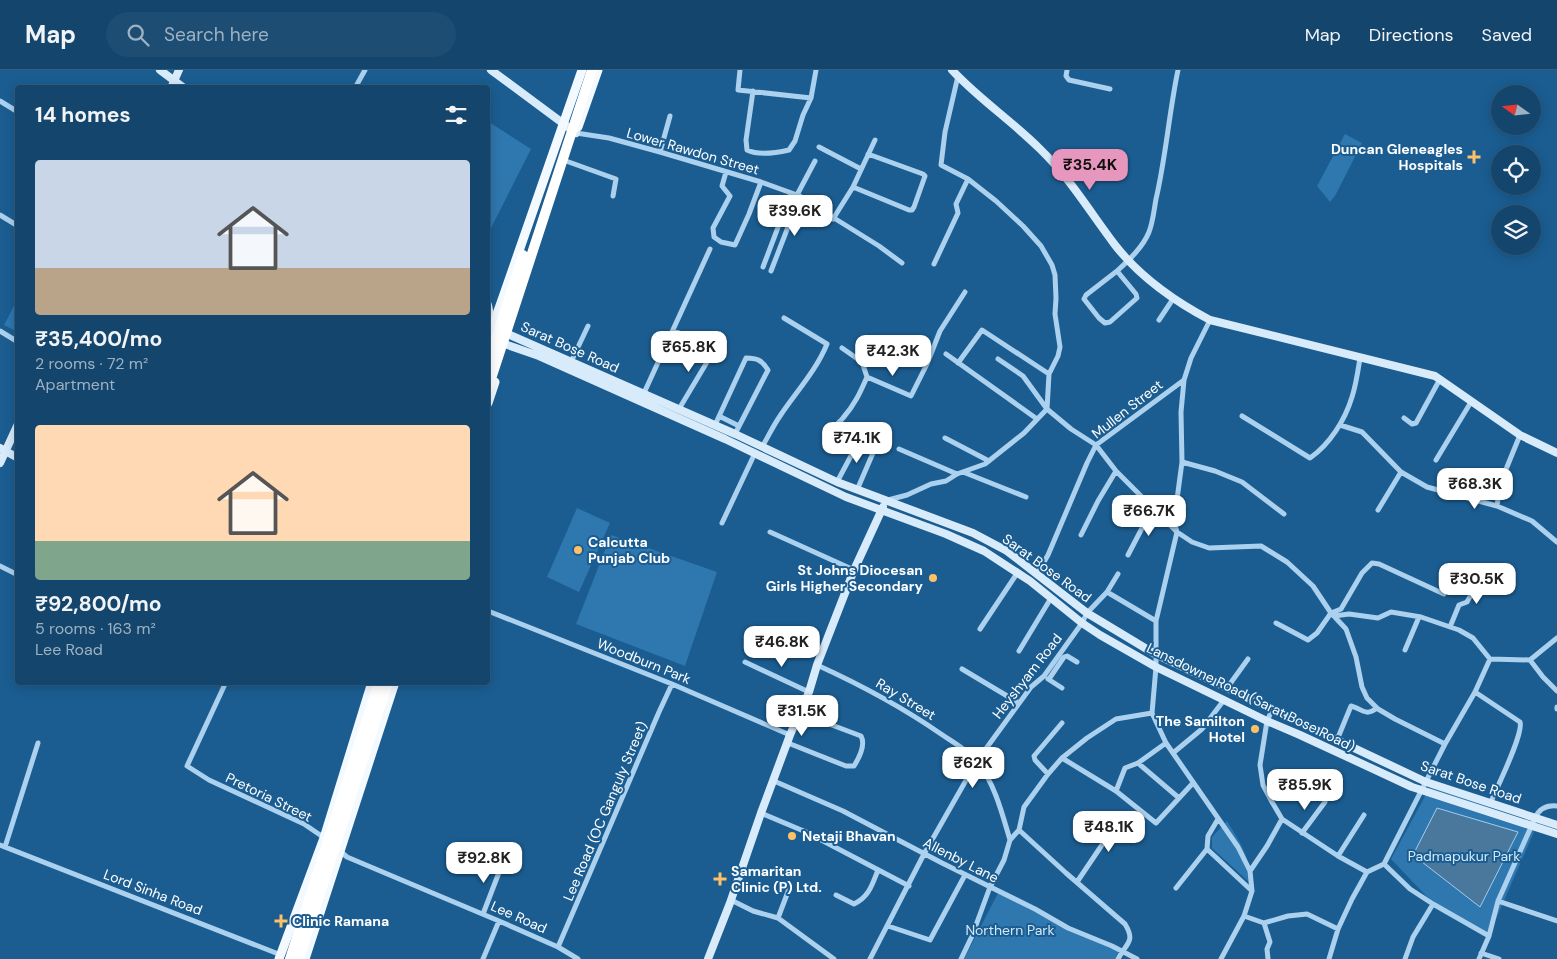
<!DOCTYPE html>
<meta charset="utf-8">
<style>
:root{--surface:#14466d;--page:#1d4d72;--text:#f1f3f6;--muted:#9db1c2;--line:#335e80;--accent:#e797bd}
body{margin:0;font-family:"DM Sans",sans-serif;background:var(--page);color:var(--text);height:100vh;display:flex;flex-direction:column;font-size:19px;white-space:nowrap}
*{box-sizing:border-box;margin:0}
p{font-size:16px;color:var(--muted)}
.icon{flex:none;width:28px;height:28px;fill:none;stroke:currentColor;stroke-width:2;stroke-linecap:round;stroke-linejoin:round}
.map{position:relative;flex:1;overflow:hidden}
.panel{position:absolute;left:15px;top:15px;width:475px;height:600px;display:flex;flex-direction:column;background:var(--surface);border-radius:5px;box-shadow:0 2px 12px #0003,0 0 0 1px var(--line)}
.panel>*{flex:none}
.needle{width:32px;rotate:285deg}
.buttons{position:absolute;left:1491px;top:15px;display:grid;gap:10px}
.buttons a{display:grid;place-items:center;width:50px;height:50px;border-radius:50%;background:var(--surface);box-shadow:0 2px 12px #0003,0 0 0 1px var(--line);font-size:25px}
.price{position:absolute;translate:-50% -42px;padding:0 11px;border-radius:10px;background:#fff;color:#222;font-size:16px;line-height:32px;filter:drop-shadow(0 1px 2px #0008)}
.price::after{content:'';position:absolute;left:50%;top:30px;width:15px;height:11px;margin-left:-8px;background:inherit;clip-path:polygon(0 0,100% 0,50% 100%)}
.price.active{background:var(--accent);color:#111}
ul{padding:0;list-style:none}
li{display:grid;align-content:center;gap:10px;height:265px;padding:0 20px}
li span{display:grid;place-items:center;height:155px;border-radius:5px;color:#555}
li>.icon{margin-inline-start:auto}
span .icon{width:90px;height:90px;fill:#fffc;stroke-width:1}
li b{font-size:21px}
h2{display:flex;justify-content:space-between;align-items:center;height:60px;padding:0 20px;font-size:21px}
header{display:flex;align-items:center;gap:30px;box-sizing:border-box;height:70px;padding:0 25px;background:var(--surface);border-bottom:1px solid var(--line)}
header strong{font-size:24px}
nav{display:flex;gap:28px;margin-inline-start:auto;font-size:18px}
.search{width:350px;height:45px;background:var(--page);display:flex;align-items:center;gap:12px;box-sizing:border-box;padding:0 18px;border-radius:28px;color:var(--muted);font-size:19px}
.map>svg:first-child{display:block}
.green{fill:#2e77af}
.water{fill:#4a789d;stroke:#9ecef0}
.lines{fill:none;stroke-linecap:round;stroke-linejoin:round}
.street{stroke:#abd1ee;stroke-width:5}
.secondary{stroke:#d8ebfa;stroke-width:8}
.primary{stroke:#f2f9ff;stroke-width:9}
.highway{stroke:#fff;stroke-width:10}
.poi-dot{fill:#ffc168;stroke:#1b5d91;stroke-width:2}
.labels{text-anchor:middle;stroke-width:4;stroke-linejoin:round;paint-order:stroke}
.poi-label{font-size:14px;font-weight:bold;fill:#fff;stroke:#1b5d91;text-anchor:start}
.street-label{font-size:14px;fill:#fff;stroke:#1b5d91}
.park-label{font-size:14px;fill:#d1e9fa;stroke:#1b5d91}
</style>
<header>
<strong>Map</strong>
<div class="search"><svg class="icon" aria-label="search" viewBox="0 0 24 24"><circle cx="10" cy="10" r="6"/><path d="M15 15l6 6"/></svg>Search here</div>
<nav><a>Map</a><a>Directions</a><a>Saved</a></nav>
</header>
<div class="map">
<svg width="1557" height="889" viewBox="0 0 1557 889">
<rect width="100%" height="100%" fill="#1b5d91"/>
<path class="green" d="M 489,52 L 531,79 L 488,164 L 488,55 Z
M 1345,64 L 1362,73 L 1335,126 L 1330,132 L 1317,116 Z
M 17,230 L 18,262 L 17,262 L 4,255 Z
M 577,438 L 610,453 L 579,522 L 547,507 Z
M 611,465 L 717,502 L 685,596 L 576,554 Z
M 1431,715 L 1537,755 L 1489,865 L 1431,831 L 1391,789 Z
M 1227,751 C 1242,776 1249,783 1250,813 L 1212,778 L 1212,767 Z
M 998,823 L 1119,881 L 1115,889 L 964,889 Z"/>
<path class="water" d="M 1437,738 L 1518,762 L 1480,837 L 1413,785 Z"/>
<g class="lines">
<path class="street" d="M 740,0 L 738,20 L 811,28
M 1067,0 L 1066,6 L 1069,10 L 1110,19
M 355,18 L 365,0
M 753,21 L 746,70 L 747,80 C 759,86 776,83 789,80 L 795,71 L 803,45 L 811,28 L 816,0
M 0,31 L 18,42
M 576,63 L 609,68 L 660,82 L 761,112 L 797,125 L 879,176 L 902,193
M 819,77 L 861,99
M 660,82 L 670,46
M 566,91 L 616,109 L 613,126
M 726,102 L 722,116 L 730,126 L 713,158 L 714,167 L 721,172 L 735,175 L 749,144 L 761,112
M 853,117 L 909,140 L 912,140 L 914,137 L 925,106 L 923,104 L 868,84
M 797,125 L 815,91
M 0,145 L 18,156
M 833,149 L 853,117 L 875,70
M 934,194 L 958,143 L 956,134 L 968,109
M 763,197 L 791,123
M 771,201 L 800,126
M 1117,201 L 1086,225 L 1084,229 L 1099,248 L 1105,253 L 1110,252 L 1137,228 L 1136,224 L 1117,201 C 1129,190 1143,177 1149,162 C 1153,152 1154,140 1156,129 C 1166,86 1169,43 1178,0
M 1159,250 L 1173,229
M 0,261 L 18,272
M 674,261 L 716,277 L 679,339
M 946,284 L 1037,349
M 998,289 L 1023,306 L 1047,339 L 1071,359 L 1096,375 L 1116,401 L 1177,462 L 1192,472 L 1209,478 L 1261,476 L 1287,492 L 1313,516 L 1331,543 L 1346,559 L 1356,587 L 1362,617 L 1367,628 L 1378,639 L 1395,649 L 1445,674
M 571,292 L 588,256
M 958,293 L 982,260 L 1049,304
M 867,307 L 911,326 L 927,294 L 940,261 L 965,222
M 1184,310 L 1181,342 L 1182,392 L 1174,452 L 1177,462 L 1156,551 L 1156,597 L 1152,643 L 1166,673 L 1238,777 L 1250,801 L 1252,821 L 1244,846 L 1221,889
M 644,323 L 710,179
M 719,346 L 739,356
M 1242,346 L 1310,388 C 1330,374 1345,350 1352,327 C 1356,315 1358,301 1360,288
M 1404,348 L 1412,354 L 1416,353 L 1440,309
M 715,355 L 746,288 C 757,288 762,290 768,300 L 735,364
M 1340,355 L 1362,362 L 1401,402 L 1427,417 L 1497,436 L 1532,451 L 1557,472
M 945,368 L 989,391
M 762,377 C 768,367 773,356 780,346 C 796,322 816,301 827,274 L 784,248
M 899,379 L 957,404
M 1436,390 L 1471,332
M 1182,392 L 1215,401 L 1242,412 L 1284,444
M 963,402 L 1026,427
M 837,412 L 852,384 C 850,374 837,374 834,364 C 832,357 839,353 843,348 C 855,334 860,323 867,307 L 862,292 L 842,278
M 857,420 L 876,376
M 888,430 L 907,425 L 931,414 L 946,411 L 957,404 L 985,394 L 1024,363 L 1047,339 L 1049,304 L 1058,286 L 1060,277 L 1055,244 L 1056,228 L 1055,205 L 1052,195 L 1041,176 L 1023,156 L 996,131 L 968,109 L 941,95 L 945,62 L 958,6
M 1497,436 L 1500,414 L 1520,365
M 1378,440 L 1401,402
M 722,453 L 755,383
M 770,462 L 854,500
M 1081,465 L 1098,431 L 1116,401
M 1128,485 L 1152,439
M 0,496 L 18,505
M 1037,504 L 1048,485 L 1087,393 L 1096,375 L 1184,310 L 1191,288 L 1210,250
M 1107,522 L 1156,551
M 488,541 L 672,614 L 790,665
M 1334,546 L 1349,544 L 1378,548 L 1391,542 L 1421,547 L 1459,560 L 1473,568 L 1490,589
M 1276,553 L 1308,570 L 1317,563 L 1331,543 L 1341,539 L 1362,503 L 1372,493 L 1379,494 L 1444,524
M 1450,557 L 1459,535 L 1467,532 L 1483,503
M 980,559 L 1018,502
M 1405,580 L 1419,547
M 1019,581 L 1051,528
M 1530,590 L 1543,607 L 1557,621
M 745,592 L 809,622
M 817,595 C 861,615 902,637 941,664 C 953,672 969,681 978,692 C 995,715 1002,743 1010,770
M 962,599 L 1019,633
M 1048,609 L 1062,618
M 1049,609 L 1064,587 L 1067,586 L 1077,592
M 226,612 L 187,696 L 209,710 L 304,754 L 326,769
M 1227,618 L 1248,589
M 1475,622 L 1520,652 C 1524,664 1496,719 1490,734
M 1557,637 L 1557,639
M 1272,640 L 1267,651 L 1260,695 L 1263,715 L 1272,732 L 1282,749 L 1338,786 L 1367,802 L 1384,794
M 1337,670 L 1351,636 C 1363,639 1365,647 1377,638
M 788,673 L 846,696 L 854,696 C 859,688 866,675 861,666 L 800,643
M 1173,683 L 1202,659 L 1224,630
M 1062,688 L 1116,721 L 1125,698 L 1138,693 L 1166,673
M 1138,693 L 1179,728
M 1048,704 L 1035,690 L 1034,686 L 1062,653
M 774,711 L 843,741 L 942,793 L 1035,839 L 1068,858 L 1112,876 L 1137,889
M 1116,721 L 1156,753 L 1193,713
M 761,743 L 806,762 L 909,816
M 1218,749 L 1208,766 L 1207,779 L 1252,821
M 1019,760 L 1066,803 L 1125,854 C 1136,872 1126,873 1118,889
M 1302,763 L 1325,732
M 0,775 L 281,885
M 464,776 L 503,792 L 483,844
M 5,777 L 38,673
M 340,781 L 347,787 L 499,851 L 558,877 L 578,889
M 1338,786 L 1364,745
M 1250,801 L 1267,776 L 1282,749
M 1077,812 L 1110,763 L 1110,761 L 1104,757
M 1176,818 L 1207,779
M 836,825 L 854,834 C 869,827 872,815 878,800
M 731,830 L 753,841 L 778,848 L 834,889
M 1498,831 L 1557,851
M 1244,846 L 1264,853 L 1288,846 L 1307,844 L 1338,859
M 778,848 L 789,819
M 1264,853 L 1270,872 L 1267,879 L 1268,889
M 888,856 L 930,870 L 965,805
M 1489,866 L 1433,834 L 1410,819 L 1384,794 L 1445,674 L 1475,622 L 1490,589 L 1530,590 L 1557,568
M 558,877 L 659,642 L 672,614
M 1481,883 L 1499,889
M 483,889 L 499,851
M 870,889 L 924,784 L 977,691 L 1031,617 L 1044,606 L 1082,553 L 1087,543 L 1107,522 L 1118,504
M 961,889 L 972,866 L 990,817 L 1004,790 L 1010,770 L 1019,760 L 1024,737 L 1048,704 L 1062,688 L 1087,668 L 1116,649 L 1152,643
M 1329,889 L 1338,859 L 1352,829 L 1367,802
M 1405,889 L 1413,867 L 1433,834
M 1479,889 L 1489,866 L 1498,831 L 1535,748 C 1539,739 1547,735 1557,736"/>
<path class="secondary" d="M 160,0 L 184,18
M 491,0 L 576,63
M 952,0 C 979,29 1012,51 1040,79 C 1069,107 1090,142 1115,175 C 1140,207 1174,231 1210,250 L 1435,306 L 1520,365 L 1557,383
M 171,18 L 179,0
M 488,235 L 492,255 L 510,265 L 735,364 L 837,412 L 973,463 L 1007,481 L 1087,543 L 1155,584 L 1426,712 L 1557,755
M 499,272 L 539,286 L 725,369 L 846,427 L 946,464 L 984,481 L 1030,511 L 1082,553 L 1100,565 L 1156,597 L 1267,651 L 1300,665 L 1412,717 L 1557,764
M 0,378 L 18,388
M 0,393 L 18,354
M 708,889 L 730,833 L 761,743 L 790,665 L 809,622 L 817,595 L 854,500 L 883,437"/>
<path class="primary" d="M 578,57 L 598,0
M 488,269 L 503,227 L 582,0
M 488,333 L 495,312
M 279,889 L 324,768 L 372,612
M 305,889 L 395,612"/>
<path class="highway" d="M 488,294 L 523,185
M 488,318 L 592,0
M 290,889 L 379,612
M 299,889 L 388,612"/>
</g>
<g class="poi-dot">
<path d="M1471.5 79.5h5v5h5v5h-5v5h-5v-5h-5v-5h5z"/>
<circle cx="578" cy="480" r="5"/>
<circle cx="933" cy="508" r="5"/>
<circle cx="1255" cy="659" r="5"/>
<circle cx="792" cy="766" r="5"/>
<path d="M717.5 801.5h5v5h5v5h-5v5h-5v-5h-5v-5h5z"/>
<path d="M278.5 843.5h5v5h5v5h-5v5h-5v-5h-5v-5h5z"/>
</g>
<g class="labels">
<g class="poi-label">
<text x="1463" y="84" text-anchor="end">Duncan Gleneagles<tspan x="1463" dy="16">Hospitals</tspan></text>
<text x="588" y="477">Calcutta<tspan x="588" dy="16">Punjab Club</tspan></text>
<text x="923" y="505" text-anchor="end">St Johns Diocesan<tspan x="923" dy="16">Girls Higher Secondary</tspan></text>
<text x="1245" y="656" text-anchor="end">The Samilton<tspan x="1245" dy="16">Hotel</tspan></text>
<text x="802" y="771">Netaji Bhavan</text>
<text x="731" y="806">Samaritan<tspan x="731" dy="16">Clinic (P) Ltd.</tspan></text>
<text x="292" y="856">Clinic Ramana</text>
</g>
<g class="street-label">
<text transform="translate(693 81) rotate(16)" y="5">Lower Rawdon Street</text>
<text transform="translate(570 277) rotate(24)" y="5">Sarat Bose Road</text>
<text transform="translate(1127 339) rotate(-38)" y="5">Mullen Street</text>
<text transform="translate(1047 498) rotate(36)" y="5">Sarat Bose Road</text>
<text transform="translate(644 591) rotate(22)" y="5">Woodburn Park</text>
<text transform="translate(1027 606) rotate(-52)" y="5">Heyshyam Road</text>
<text transform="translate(1251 627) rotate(26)" y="5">Lansdowne Road (Sarat Bose Road)</text>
<text transform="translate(906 629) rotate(31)" y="5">Ray Street</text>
<text transform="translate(1471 712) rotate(19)" y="5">Sarat Bose Road</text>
<text transform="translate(269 727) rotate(26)" y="5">Pretoria Street</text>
<text transform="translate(605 741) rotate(-67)" y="5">Lee Road (OC Ganguly Street)</text>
<text transform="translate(961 790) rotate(27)" y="5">Allenby Lane</text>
<text transform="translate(153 822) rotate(21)" y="5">Lord Sinha Road</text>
<text transform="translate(519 847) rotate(24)" y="5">Lee Road</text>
</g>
<g class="park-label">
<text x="1464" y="791">Padmapukur Park</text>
<text x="1010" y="865">Northern Park</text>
</g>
</g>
</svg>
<div class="buttons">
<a><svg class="needle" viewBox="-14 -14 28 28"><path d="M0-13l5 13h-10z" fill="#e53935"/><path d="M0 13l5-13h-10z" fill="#9db1c2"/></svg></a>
<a><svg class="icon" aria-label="locate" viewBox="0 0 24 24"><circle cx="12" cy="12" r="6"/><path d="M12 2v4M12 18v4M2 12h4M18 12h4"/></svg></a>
<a><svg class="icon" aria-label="layers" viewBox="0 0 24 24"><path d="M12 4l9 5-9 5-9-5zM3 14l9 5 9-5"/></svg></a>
</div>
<b class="price active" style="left:1090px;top:121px">₹35.4K</b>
<b class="price" style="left:795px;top:167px">₹39.6K</b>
<b class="price" style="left:689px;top:303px">₹65.8K</b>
<b class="price" style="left:893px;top:307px">₹42.3K</b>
<b class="price" style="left:857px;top:394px">₹74.1K</b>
<b class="price" style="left:1475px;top:440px">₹68.3K</b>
<b class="price" style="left:1149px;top:467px">₹66.7K</b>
<b class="price" style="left:1477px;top:535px">₹30.5K</b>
<b class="price" style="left:782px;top:598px">₹46.8K</b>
<b class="price" style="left:802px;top:667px">₹31.5K</b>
<b class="price" style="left:973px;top:719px">₹62K</b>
<b class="price" style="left:1305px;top:741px">₹85.9K</b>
<b class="price" style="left:1109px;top:783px">₹48.1K</b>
<b class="price" style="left:484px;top:814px">₹92.8K</b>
<section class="panel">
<h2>14 homes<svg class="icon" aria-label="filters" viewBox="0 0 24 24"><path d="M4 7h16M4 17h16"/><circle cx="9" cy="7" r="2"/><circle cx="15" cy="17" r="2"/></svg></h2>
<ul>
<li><span style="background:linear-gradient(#c9d6e8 70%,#b9a48a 0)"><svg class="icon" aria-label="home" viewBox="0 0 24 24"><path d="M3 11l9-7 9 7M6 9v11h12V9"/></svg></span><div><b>₹35,400/mo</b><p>2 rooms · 72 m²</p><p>Apartment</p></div></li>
<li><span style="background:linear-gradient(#ffd9b3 75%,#7fa58c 0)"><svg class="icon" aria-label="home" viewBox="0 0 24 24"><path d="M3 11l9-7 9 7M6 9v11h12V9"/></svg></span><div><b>₹92,800/mo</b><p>5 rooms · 163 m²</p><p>Lee Road</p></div></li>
</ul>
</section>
</div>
